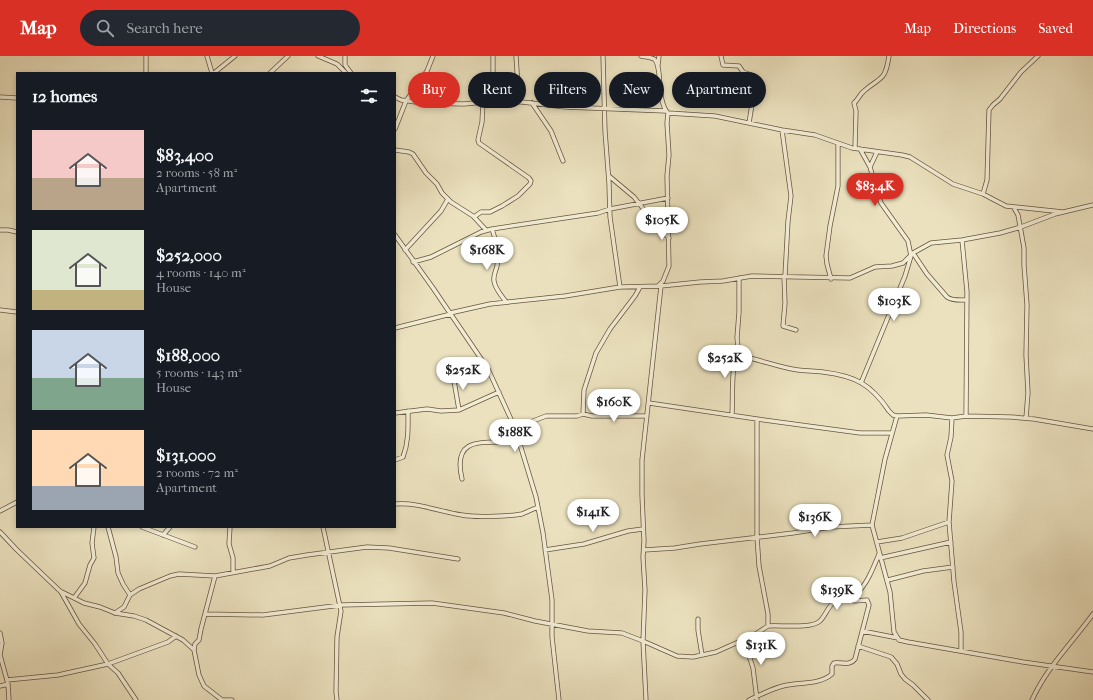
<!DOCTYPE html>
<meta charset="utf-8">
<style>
:root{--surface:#171b24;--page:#242831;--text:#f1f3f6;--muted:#9ea1a6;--accent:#d93025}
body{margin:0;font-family:"IM FELL French Canon",serif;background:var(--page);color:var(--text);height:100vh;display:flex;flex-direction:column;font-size:15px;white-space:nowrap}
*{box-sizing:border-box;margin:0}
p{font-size:13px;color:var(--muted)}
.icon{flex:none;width:22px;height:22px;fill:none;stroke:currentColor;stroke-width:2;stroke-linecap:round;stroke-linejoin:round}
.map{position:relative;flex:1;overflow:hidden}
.side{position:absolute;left:16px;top:16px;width:380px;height:456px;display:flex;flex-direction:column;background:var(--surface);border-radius:0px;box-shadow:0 2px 6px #0003}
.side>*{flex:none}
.guide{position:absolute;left:408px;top:16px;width:380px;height:36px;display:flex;gap:8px}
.price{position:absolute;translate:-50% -34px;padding:0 9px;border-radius:14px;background:#fff;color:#222;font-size:13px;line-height:26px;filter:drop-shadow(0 1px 2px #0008)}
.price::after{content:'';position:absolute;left:50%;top:24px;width:12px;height:9px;margin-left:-6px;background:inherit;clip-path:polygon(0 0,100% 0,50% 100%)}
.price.current{background:var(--accent);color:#fff}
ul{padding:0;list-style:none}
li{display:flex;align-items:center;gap:12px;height:100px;padding:0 16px}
li span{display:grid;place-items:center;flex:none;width:112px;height:80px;border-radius:0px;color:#555}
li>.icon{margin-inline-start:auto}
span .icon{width:48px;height:48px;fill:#fffc;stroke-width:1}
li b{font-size:17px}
h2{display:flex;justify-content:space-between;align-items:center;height:48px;padding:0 16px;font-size:17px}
.pill{padding:0 14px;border-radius:18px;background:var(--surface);box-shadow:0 2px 6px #0003;font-size:14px;line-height:36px}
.pill.current{background:var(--accent);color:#fff}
header{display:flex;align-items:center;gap:24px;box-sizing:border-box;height:56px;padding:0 20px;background:var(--accent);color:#fff}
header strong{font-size:19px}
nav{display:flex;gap:22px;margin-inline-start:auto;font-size:14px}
.search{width:280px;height:36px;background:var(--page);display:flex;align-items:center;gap:10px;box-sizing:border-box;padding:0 14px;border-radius:22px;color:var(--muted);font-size:15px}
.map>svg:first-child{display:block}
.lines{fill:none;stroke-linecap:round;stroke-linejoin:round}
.street-casing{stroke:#67563e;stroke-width:5}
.street{stroke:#f2ecd5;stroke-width:3.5}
</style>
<header>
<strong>Map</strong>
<div class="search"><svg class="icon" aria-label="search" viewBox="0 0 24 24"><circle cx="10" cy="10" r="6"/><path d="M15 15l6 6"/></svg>Search here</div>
<nav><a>Map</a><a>Directions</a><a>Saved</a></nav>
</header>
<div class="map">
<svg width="1093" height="644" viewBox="0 0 1093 644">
<rect width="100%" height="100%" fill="#ebe1be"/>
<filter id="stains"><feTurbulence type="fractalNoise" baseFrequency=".005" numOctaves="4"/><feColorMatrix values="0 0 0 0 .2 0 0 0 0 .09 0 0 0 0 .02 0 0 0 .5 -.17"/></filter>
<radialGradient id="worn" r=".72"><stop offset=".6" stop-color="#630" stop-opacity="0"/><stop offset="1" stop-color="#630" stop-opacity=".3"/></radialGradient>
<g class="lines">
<g class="street-casing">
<path id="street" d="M 146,0 L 146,17
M 207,0 L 212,17
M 318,0 L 337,8 L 346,17
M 345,0 L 345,9 L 351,17
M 493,0 L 493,23 L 497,45
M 516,0 L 519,46
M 603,0 L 605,75 L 609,127 L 610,161 L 620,231
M 641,0 C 645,1 650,1 654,3 C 663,9 656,45 668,57 L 715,60 L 782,74 L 815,79 L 852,92 L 902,99 L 910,101 L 953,128 L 983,138 L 1006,150 L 1063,156
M 721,0 L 723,9 L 739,10 L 743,16 L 751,19 L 757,32 L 752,48 L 749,67
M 658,9 L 659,0
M 214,17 L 235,0
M 270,17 L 288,0
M 0,41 L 17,42
M 395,41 L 401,44 L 423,47 L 464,48 L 495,45 L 522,46 L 565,51 L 666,55
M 532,47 L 551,75 L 563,105
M 395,73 L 406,45 L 427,15 L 433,0
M 782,74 L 791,140 L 788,165 L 785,220
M 855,92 L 856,55 L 854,47 C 858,44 860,38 864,35 C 881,20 885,26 889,0
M 860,93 L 870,111 L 878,139 L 881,147 L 908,185 L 911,200 L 905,220 L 861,327
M 395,94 L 409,96 L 413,98 L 426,117 L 437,128 L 442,137 L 451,146 L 473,160 L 486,174
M 870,111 L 877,96
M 609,120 L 634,141 L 652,164 L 669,182
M 983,138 L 987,124 L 989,54 L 993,49 L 1000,43 L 1021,16 L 1038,0
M 1014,152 L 1018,159 L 1024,192 L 1024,209 L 1027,249 L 1026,299 L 1028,337 L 1026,362
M 474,161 L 481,156 L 490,156 L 502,150 L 518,140 L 530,128 L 531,125 L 529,122 L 479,87 L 478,84 L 482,66 L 483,46
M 492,173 C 496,185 499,196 497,210 C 496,215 493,219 494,225 C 495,233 502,240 506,246
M 0,174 L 8,174 L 17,176
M 395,179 L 433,232 L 488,313 L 515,372 L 536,441 L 543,477 L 552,544 L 552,581 L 559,644
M 962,184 L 967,236 L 966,360
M 405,194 L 441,155 L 448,143
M 913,197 L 927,218 L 947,241 C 952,245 960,244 967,244
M 413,206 L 431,201 L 481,176 L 492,173 L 598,157 L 610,153 L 668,142
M 784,220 L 785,247 L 783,270 L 796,274
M 739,222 L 739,256 L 737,282 L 738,291 L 743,298 L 750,302 C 766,306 782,312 798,314 C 806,315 815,315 823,316 C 855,320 871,328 889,355 L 893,359 L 897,360 L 926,359 L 952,362 L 966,360 L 1011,361 L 1034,363 L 1093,373
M 831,223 L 827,208 L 826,200 L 830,170 L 838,130 L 838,88
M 658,230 L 663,225 L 669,210 L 667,120 L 669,99 L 667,67 L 668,57
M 0,254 L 17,256
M 450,257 L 490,248 L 565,240 L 620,231 L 661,230 L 700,226 L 723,225 L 752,220 L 850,222 L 875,211 L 892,210 L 903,207 L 913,197 L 931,187 L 962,184 L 1000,177 L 1021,171 L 1055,158 L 1093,149
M 395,272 L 451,258
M 453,319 L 459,354
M 649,347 L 757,363 L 860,377 L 892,377
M 395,357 L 427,353 L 441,355 L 459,354 L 499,336
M 583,358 L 592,360 L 647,360
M 732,359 C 733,337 731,312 738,291
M 897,360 L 885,403 L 872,469 L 890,536 L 894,576 L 899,584 L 908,586 L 1023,606 L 1093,616
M 952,362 L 951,381 L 947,399 L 952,425 L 949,466 L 954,526 L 961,576 L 961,594
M 515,372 L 546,360 L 577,360 L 583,358 L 584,334 L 596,297 L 610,273 L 635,240 L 640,231
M 395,404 L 403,401 C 409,385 408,371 408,355
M 462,423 C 452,380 482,387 512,386 L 515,385 L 518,379
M 395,448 C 418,446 440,456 462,459 C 477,462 499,460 515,459 L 522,458 L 538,451
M 0,455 L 17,446
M 108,471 L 116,501 L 118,517 L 123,528 L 130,539
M 142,471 L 195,491
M 230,471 L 229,488 L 233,502 L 233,516
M 323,471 L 341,555 L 337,581 L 336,636 L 337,644
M 0,476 L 17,494 L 61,536 L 79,568 L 95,588 L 108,608 L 118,617 L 136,644
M 163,479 L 170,471
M 877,486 L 902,482 L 949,466
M 545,494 L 584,488 L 628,475 L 643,473
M 644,494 L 675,492 L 700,488 L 793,477 L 831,471 L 872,469
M 880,502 L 951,486
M 888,524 L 923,515 L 953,511
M 62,536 L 84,547 L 100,551 L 115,557 L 134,560 L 146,564 L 183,584 L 194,594 L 199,619 L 204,630 L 222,644 L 232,644
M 74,542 L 85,527 L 90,509 L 94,502 L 92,487 L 94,471
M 115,557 L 124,551 L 130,539 L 139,533 L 170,520 L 179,518 L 215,520 L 270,510 L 289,502 L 307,499 L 367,491 L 389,492 L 458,503
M 206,558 L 263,559 L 341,549 L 432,547 L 504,557 L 535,565 L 588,575 L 622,577 L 643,585 L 677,600 L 693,601 L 716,596 L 754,579 L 768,570 L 768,558 L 759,510 L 757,481 L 757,363
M 698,563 L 698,574 L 702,599
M 768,570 C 781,569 811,573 820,565 C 826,559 828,550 835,545 C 842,542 850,542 856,538 C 867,529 874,510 879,498
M 862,575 L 898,582
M 0,577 L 2,587 L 0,599 L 8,628 L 9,644
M 744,584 L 753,612 L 757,644
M 858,590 L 891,601 L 897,608 L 901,618 L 905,623 L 913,629 L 928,644
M 194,594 L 195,588 L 199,584 L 201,573 L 215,520
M 7,624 L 58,619 L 108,608 L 168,586 L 176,580
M 0,630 L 8,628
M 646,644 L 643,585 L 645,534 L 643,501 L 644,485 L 642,439 L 642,404 L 661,230
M 749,644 C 760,639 771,633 783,630 C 798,626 820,629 832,618 L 832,610 L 834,607 C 842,606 850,610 855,603 L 869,549 L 867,544 L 854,545 L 852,540
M 1032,644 C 1047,611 1072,587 1093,558"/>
</g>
<use href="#street" class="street"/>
</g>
<rect width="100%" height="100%" filter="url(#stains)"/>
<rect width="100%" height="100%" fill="url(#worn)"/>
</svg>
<b class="price current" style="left:875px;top:151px">$83.4K</b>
<b class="price" style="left:662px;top:185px">$105K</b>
<b class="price" style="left:487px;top:215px">$168K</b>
<b class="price" style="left:894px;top:266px">$103K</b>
<b class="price" style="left:725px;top:323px">$252K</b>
<b class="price" style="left:463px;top:335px">$252K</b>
<b class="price" style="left:614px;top:367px">$160K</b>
<b class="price" style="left:515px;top:397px">$188K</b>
<b class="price" style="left:593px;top:477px">$141K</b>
<b class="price" style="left:815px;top:482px">$136K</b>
<b class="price" style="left:837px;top:555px">$139K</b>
<b class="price" style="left:761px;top:610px">$131K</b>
<div class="guide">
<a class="pill current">Buy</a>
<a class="pill">Rent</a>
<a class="pill">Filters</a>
<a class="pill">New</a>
<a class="pill">Apartment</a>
</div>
<section class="side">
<h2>12 homes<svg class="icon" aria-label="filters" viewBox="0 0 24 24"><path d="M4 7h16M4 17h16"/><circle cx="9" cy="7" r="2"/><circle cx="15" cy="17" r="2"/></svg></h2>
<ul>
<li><span style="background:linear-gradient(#f6c9c9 60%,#b9a48a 0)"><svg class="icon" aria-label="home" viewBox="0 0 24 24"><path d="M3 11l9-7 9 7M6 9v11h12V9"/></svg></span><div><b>$83,400</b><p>2 rooms · 58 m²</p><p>Apartment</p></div></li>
<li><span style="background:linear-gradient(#dfe7d0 75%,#c2b280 0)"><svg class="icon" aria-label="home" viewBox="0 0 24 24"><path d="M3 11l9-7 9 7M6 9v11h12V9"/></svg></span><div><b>$252,000</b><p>4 rooms · 140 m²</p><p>House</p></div></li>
<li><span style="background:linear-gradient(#c9d6e8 60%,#7fa58c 0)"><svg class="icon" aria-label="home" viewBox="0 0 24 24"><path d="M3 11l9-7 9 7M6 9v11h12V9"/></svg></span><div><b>$188,000</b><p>5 rooms · 143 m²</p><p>House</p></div></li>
<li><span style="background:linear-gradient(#ffd9b3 70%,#9aa5b1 0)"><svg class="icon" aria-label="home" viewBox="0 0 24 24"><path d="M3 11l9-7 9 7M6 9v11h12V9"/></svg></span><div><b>$131,000</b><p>2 rooms · 72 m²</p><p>Apartment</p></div></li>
</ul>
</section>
</div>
